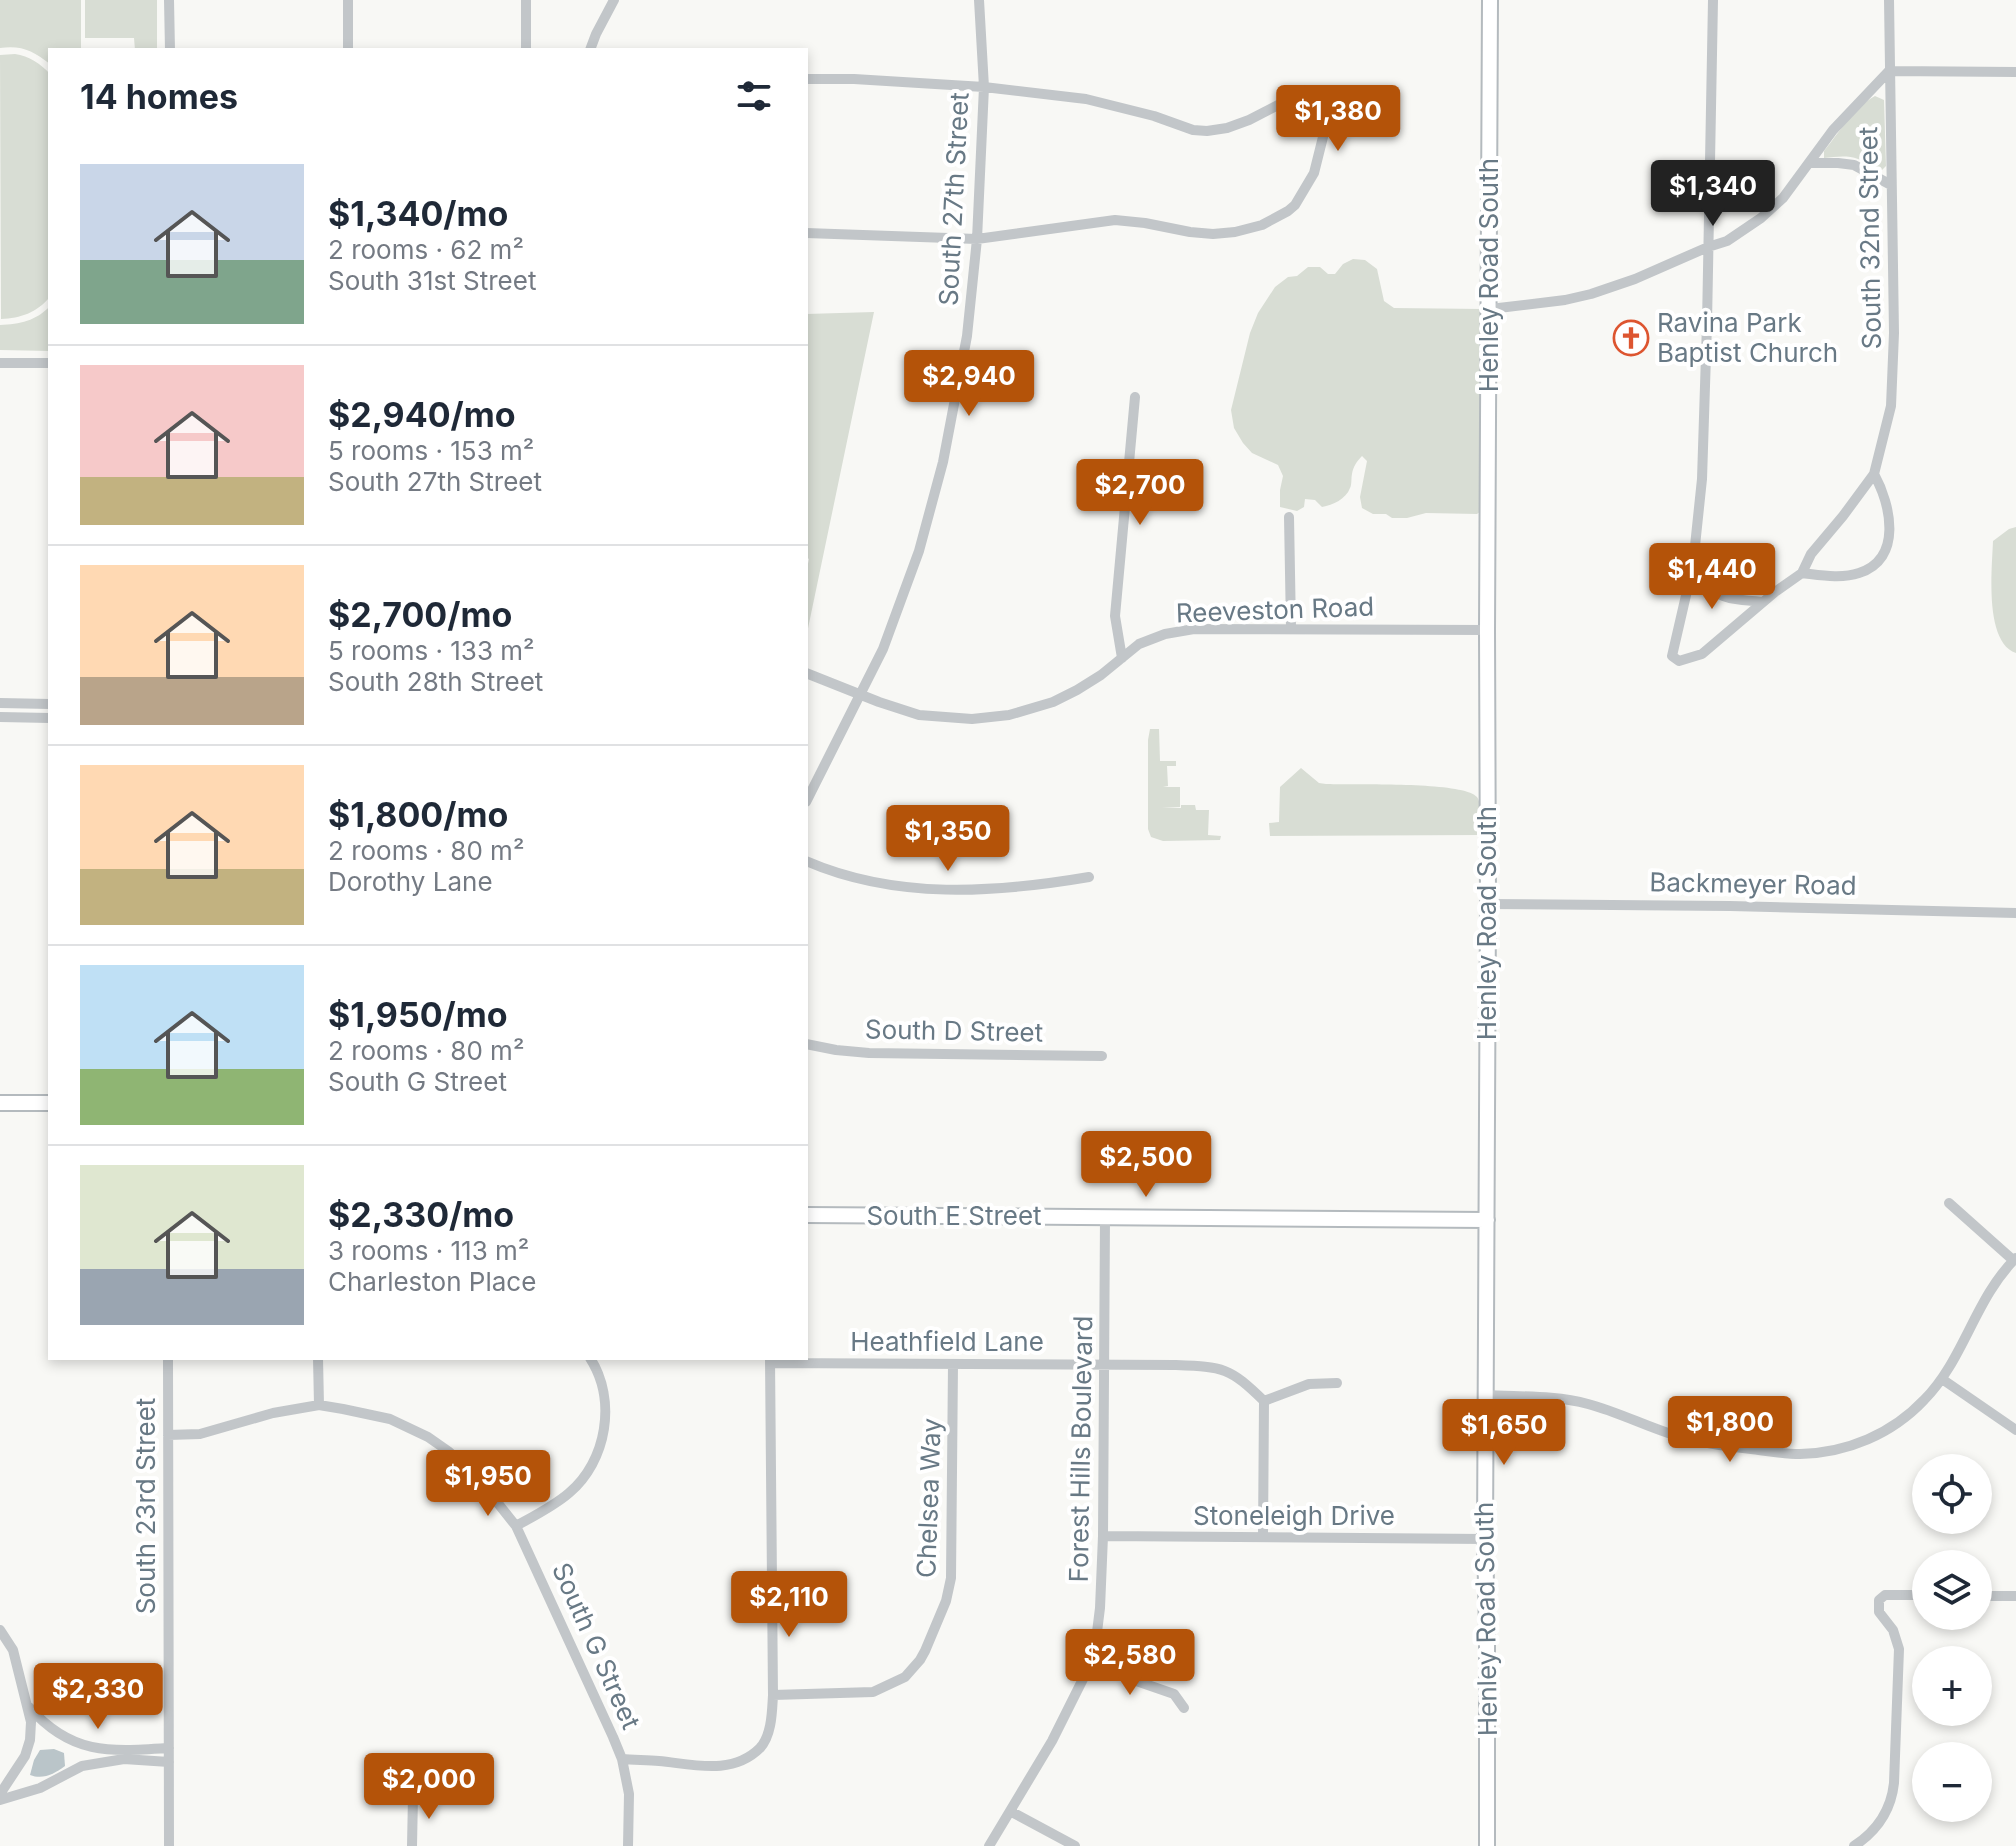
<!DOCTYPE html>
<meta charset="utf-8">
<style>
:root{--surface:#fff;--page:#f2f2f3;--text:#1f2937;--muted:#747a83;--line:#e0e1e3;--accent:#b45309}
body{margin:0;font-family:Inter,sans-serif;background:var(--page);color:var(--text);height:100vh;display:flex;flex-direction:column;font-size:30px;white-space:nowrap}
*{box-sizing:border-box;margin:0}
p{font-size:26px;color:var(--muted)}
.icon{flex:none;width:44px;height:44px;fill:none;stroke:currentColor;stroke-width:2;stroke-linecap:round;stroke-linejoin:round}
.map{position:relative;flex:1;overflow:hidden}
.panel{position:absolute;left:48px;top:48px;width:760px;height:1312px;display:flex;flex-direction:column;background:var(--surface);border-radius:0px;box-shadow:0 4px 12px #0003}
.panel>*{flex:none}
.controls{position:absolute;left:1912px;top:1454px;display:grid;gap:16px}
.controls a{display:grid;place-items:center;width:80px;height:80px;border-radius:50%;background:var(--surface);box-shadow:0 4px 12px #0003;font-size:40px}
.price{position:absolute;translate:-50% -68px;padding:0 18px;border-radius:8px;background:var(--accent);color:#fff;font-size:26px;line-height:52px;filter:drop-shadow(0 2px 4px #0008)}
.price::after{content:'';position:absolute;left:50%;top:48px;width:24px;height:18px;margin-left:-12px;background:inherit;clip-path:polygon(0 0,100% 0,50% 100%)}
.price.selected{background:#222;color:#fff}
ul{padding:0;list-style:none}
li{display:flex;align-items:center;gap:24px;height:200px;padding:0 32px}
li+li{border-top:2px solid var(--line)}
li span{display:grid;place-items:center;flex:none;width:224px;height:160px;border-radius:0px;color:#555}
li>.icon{margin-inline-start:auto}
span .icon{width:96px;height:96px;fill:#fffc;stroke-width:1}
li b{font-size:34px}
h2{display:flex;justify-content:space-between;align-items:center;height:96px;padding:0 32px;font-size:34px}
.map>svg:first-child{display:block}
.green{fill:#d8ddd4}
.water{fill:#bac5c9}
.lines{fill:none;stroke-linecap:round;stroke-linejoin:round}
.secondary-casing{stroke:#b4babe;stroke-width:18}
.street{stroke:#c2c6c9;stroke-width:10}
.secondary{stroke:#fff;stroke-width:14}
.labels{text-anchor:middle;stroke-width:8;stroke-linejoin:round;paint-order:stroke}
.street-label{font-size:26px;fill:#687985;stroke:#fff}
.poi-label{font-size:26px;fill:#687985;stroke:#fff;text-anchor:start}
</style>
<div class="map">
<svg width="2016" height="1846" viewBox="0 0 2016 1846">
<rect width="100%" height="100%" fill="#f8f8f5"/>
<path class="green" d="M 0,0 L 81,0 L 81,50 L 50,50 L 50,64 C 33,51 22,45 0,48 Z
M 85,0 L 157,0 L 157,50 L 135,50 L 134,38 L 85,38 Z
M 15,54 C 29,56 41,64 50,74 L 50,297 C 36,313 21,318 1,319 L 0,55 Z
M 1875,96 L 1884,100 L 1886,166 L 1882,170 C 1873,170 1867,163 1858,159 C 1847,155 1836,157 1824,158 L 1824,151 C 1839,133 1854,107 1875,96 Z
M 1353,259 L 1365,260 L 1377,269 L 1384,301 L 1394,308 L 1483,309 L 1481,511 L 1477,514 L 1426,513 L 1407,518 L 1392,518 L 1386,514 L 1373,514 L 1362,508 L 1360,497 L 1367,461 L 1362,456 C 1357,461 1353,467 1352,474 C 1351,478 1352,485 1350,488 C 1346,499 1333,505 1322,507 L 1315,500 L 1305,499 L 1304,507 L 1297,511 L 1280,507 L 1280,490 L 1283,476 L 1278,465 L 1252,453 L 1243,443 L 1234,428 L 1231,410 L 1250,333 L 1258,313 L 1275,287 L 1288,277 L 1297,276 L 1308,267 L 1320,267 L 1328,274 L 1335,274 L 1343,264 Z
M 50,306 L 50,351 L 0,350 L 0,325 C 20,324 36,321 50,306 Z
M 874,312 L 806,638 L 806,573 L 809,559 L 806,557 L 806,314 Z
M 2016,527 L 2016,653 C 1984,642 1992,569 1993,541 L 2009,529 Z
M 1150,729 L 1159,729 L 1160,761 L 1176,761 L 1176,766 L 1167,766 L 1168,786 L 1163,787 L 1180,787 L 1180,807 L 1162,808 L 1181,808 L 1181,805 L 1195,805 L 1196,810 L 1209,810 L 1208,835 L 1221,836 L 1220,840 L 1163,841 L 1151,837 L 1148,829 L 1148,740 Z
M 1301,768 L 1319,783 L 1326,784 C 1351,785 1464,781 1477,797 C 1482,803 1480,826 1480,835 L 1270,836 L 1269,823 L 1279,822 L 1280,787 Z"/>
<path class="water" d="M 54,1749 L 64,1753 L 65,1766 C 54,1774 43,1780 30,1775 L 34,1760 L 40,1750 Z"/>
<g class="lines">
<g class="secondary-casing">
<path id="secondary" d="M 0,1103 L 50,1103
M 806,1215 L 1487,1220
M 1487,1846 L 1487,1631 L 1485,1539 L 1488,904 L 1487,630 L 1490,0"/>
</g>
<path class="street" d="M 169,0 L 170,50
M 526,0 L 526,50
M 1713,0 L 1707,324 L 1702,479 L 1693,565 L 1672,656 L 1679,661 L 1702,654 L 1775,592 L 1802,573 L 1811,554 L 1843,516 L 1874,474 L 1891,406 L 1894,333 L 1889,0
M 348,50 L 348,0
M 590,50 L 596,34 L 614,0
M 806,79 L 854,79 L 984,87 L 1086,99 L 1154,116 L 1193,130 L 1207,131 L 1227,128 L 1249,120 L 1284,102 L 1292,103 L 1300,105 L 1315,115 L 1323,129 L 1323,137 L 1314,173 L 1295,205 L 1288,211 L 1262,225 L 1235,232 L 1213,234 L 1190,232 L 1145,223 L 1115,220 L 977,239 L 806,233
M 1810,163 L 1838,163 L 1854,165 L 1891,185
M 1490,309 L 1565,300 L 1591,294 L 1635,279 L 1708,247 L 1727,241 L 1761,218 L 1783,198 L 1833,130 L 1889,71 L 2016,72
M 0,363 L 50,363
M 1289,517 L 1291,628
M 1693,565 C 1719,600 1720,598 1763,602
M 1802,573 C 1820,575 1841,579 1859,573 C 1903,559 1891,505 1874,474
M 1122,658 L 1115,616 L 1135,397
M 806,673 L 879,702 L 919,715 L 972,719 L 1009,715 L 1053,702 L 1077,690 L 1101,675 L 1139,644 L 1165,634 L 1194,629 L 1487,630
M 0,703 L 50,704
M 0,717 L 50,718
M 806,802 L 883,649 L 919,551 L 943,462 L 967,336 L 977,239 L 984,87 L 979,0
M 806,861 C 896,900 995,893 1089,877
M 1488,904 L 1730,906 L 2016,913
M 806,1044 L 836,1050 L 869,1053 L 1102,1056
M 1949,1203 L 2013,1260
M 168,1358 L 169,1846
M 318,1358 L 319,1405
M 770,1363 L 1175,1365 C 1224,1367 1229,1367 1264,1401 L 1263,1537
M 1942,1379 L 2016,1430
M 1486,1395 C 1520,1397 1555,1395 1588,1404 C 1618,1412 1645,1426 1674,1435 C 1699,1443 1725,1446 1751,1449 C 1767,1451 1784,1454 1800,1454 C 1847,1453 1892,1434 1924,1400 C 1964,1360 1975,1298 2016,1258
M 1264,1401 L 1309,1384 L 1337,1383
M 168,1435 L 200,1434 L 273,1413 L 319,1405 L 343,1409 L 390,1419 L 428,1437 L 448,1451 L 477,1477 L 516,1526 L 613,1737 L 622,1759 L 629,1794 L 628,1846
M 516,1526 C 534,1516 554,1506 569,1493 C 607,1461 617,1400 590,1358
M 1103,1536 L 1485,1539
M 1978,1596 L 2016,1596
M 0,1630 L 13,1650 L 31,1722 L 30,1740 L 25,1756 L 0,1794
M 1090,1665 L 1174,1694 L 1184,1708
M 773,1695 L 873,1692 L 905,1677 L 920,1660 L 925,1651 L 946,1601 L 951,1578 L 953,1364
M 29,1707 C 71,1755 109,1752 169,1748
M 622,1759 C 634,1760 647,1760 659,1761 C 692,1764 732,1776 760,1748 C 772,1735 772,1711 773,1695 L 770,1359
M 0,1800 L 40,1788 L 82,1766 L 124,1759 L 169,1762
M 1010,1811 L 1075,1846
M 412,1846 L 413,1796
M 989,1846 L 1052,1741 L 1090,1665 L 1097,1632 L 1100,1608 L 1103,1536 L 1105,1218
M 1854,1846 C 1877,1831 1891,1811 1894,1783 L 1899,1649 L 1893,1630 L 1879,1612 L 1879,1600 L 1885,1595 L 1926,1595"/>
<use href="#secondary" class="secondary"/>
</g>
<defs>
<g id="church-ring" transform="scale(1.8)"><circle r="9.5" fill="#fff" stroke="#dd5530" stroke-width="1.5"/><path d="M-1.2-6h2.4v3.5h3.3v2.4h-3.3V6h-2.4V-.1h-3.3v-2.4h3.3Z" fill="#dd5530"/></g>
</defs>
<g fill-rule="evenodd">
<use href="#church-ring" x="1631" y="338"/>
</g>
<g class="labels">
<g class="street-label">
<text transform="translate(954 199) rotate(-87)" y="9">South 27th Street</text>
<text transform="translate(1870 238) rotate(-91)" y="9">South 32nd Street</text>
<text transform="translate(1489 275) rotate(-90)" y="9">Henley Road South</text>
<text transform="translate(1275 610) rotate(-2)" y="9">Reeveston Road</text>
<text transform="translate(1753 884) rotate(1)" y="9">Backmeyer Road</text>
<text transform="translate(1487 923) rotate(-90)" y="9">Henley Road South</text>
<text transform="translate(954 1031) rotate(1)" y="9">South D Street</text>
<text x="954" y="1225">South E Street</text>
<text x="947" y="1351">Heathfield Lane</text>
<text transform="translate(1081 1449) rotate(-89)" y="9">Forest Hills Boulevard</text>
<text transform="translate(929 1498) rotate(-88)" y="9">Chelsea Way</text>
<text transform="translate(146 1506) rotate(-90)" y="9">South 23rd Street</text>
<text x="1294" y="1525">Stoneleigh Drive</text>
<text transform="translate(1486 1619) rotate(-91)" y="9">Henley Road South</text>
<text transform="translate(596 1646) rotate(66)" y="9">South G Street</text>
</g>
<g class="poi-label">
<text x="1657" y="332">Ravina Park<tspan x="1657" dy="30">Baptist Church</tspan></text>
</g>
</g>
</svg>
<div class="controls">
<a><svg class="icon" aria-label="locate" viewBox="0 0 24 24"><circle cx="12" cy="12" r="6"/><path d="M12 2v4M12 18v4M2 12h4M18 12h4"/></svg></a>
<a><svg class="icon" aria-label="layers" viewBox="0 0 24 24"><path d="M12 4l9 5-9 5-9-5zM3 14l9 5 9-5"/></svg></a>
<a>+</a>
<a>−</a>
</div>
<b class="price" style="left:1338px;top:153px">$1,380</b>
<b class="price selected" style="left:1713px;top:228px">$1,340</b>
<b class="price" style="left:969px;top:418px">$2,940</b>
<b class="price" style="left:1140px;top:527px">$2,700</b>
<b class="price" style="left:1712px;top:611px">$1,440</b>
<b class="price" style="left:948px;top:873px">$1,350</b>
<b class="price" style="left:1146px;top:1199px">$2,500</b>
<b class="price" style="left:1730px;top:1464px">$1,800</b>
<b class="price" style="left:1504px;top:1467px">$1,650</b>
<b class="price" style="left:488px;top:1518px">$1,950</b>
<b class="price" style="left:789px;top:1639px">$2,110</b>
<b class="price" style="left:1130px;top:1697px">$2,580</b>
<b class="price" style="left:98px;top:1731px">$2,330</b>
<b class="price" style="left:429px;top:1821px">$2,000</b>
<section class="panel">
<h2>14 homes<svg class="icon" aria-label="filters" viewBox="0 0 24 24"><path d="M4 7h16M4 17h16"/><circle cx="9" cy="7" r="2"/><circle cx="15" cy="17" r="2"/></svg></h2>
<ul>
<li><span style="background:linear-gradient(#c9d6e8 60%,#7fa58c 0)"><svg class="icon" aria-label="home" viewBox="0 0 24 24"><path d="M3 11l9-7 9 7M6 9v11h12V9"/></svg></span><div><b>$1,340/mo</b><p>2 rooms · 62 m²</p><p>South 31st Street</p></div></li>
<li><span style="background:linear-gradient(#f6c9c9 70%,#c2b280 0)"><svg class="icon" aria-label="home" viewBox="0 0 24 24"><path d="M3 11l9-7 9 7M6 9v11h12V9"/></svg></span><div><b>$2,940/mo</b><p>5 rooms · 153 m²</p><p>South 27th Street</p></div></li>
<li><span style="background:linear-gradient(#ffd9b3 70%,#b9a48a 0)"><svg class="icon" aria-label="home" viewBox="0 0 24 24"><path d="M3 11l9-7 9 7M6 9v11h12V9"/></svg></span><div><b>$2,700/mo</b><p>5 rooms · 133 m²</p><p>South 28th Street</p></div></li>
<li><span style="background:linear-gradient(#ffd9b3 65%,#c2b280 0)"><svg class="icon" aria-label="home" viewBox="0 0 24 24"><path d="M3 11l9-7 9 7M6 9v11h12V9"/></svg></span><div><b>$1,800/mo</b><p>2 rooms · 80 m²</p><p>Dorothy Lane</p></div></li>
<li><span style="background:linear-gradient(#bfe0f5 65%,#8fb573 0)"><svg class="icon" aria-label="home" viewBox="0 0 24 24"><path d="M3 11l9-7 9 7M6 9v11h12V9"/></svg></span><div><b>$1,950/mo</b><p>2 rooms · 80 m²</p><p>South G Street</p></div></li>
<li><span style="background:linear-gradient(#dfe7d0 65%,#9aa5b1 0)"><svg class="icon" aria-label="home" viewBox="0 0 24 24"><path d="M3 11l9-7 9 7M6 9v11h12V9"/></svg></span><div><b>$2,330/mo</b><p>3 rooms · 113 m²</p><p>Charleston Place</p></div></li>
</ul>
</section>
</div>
